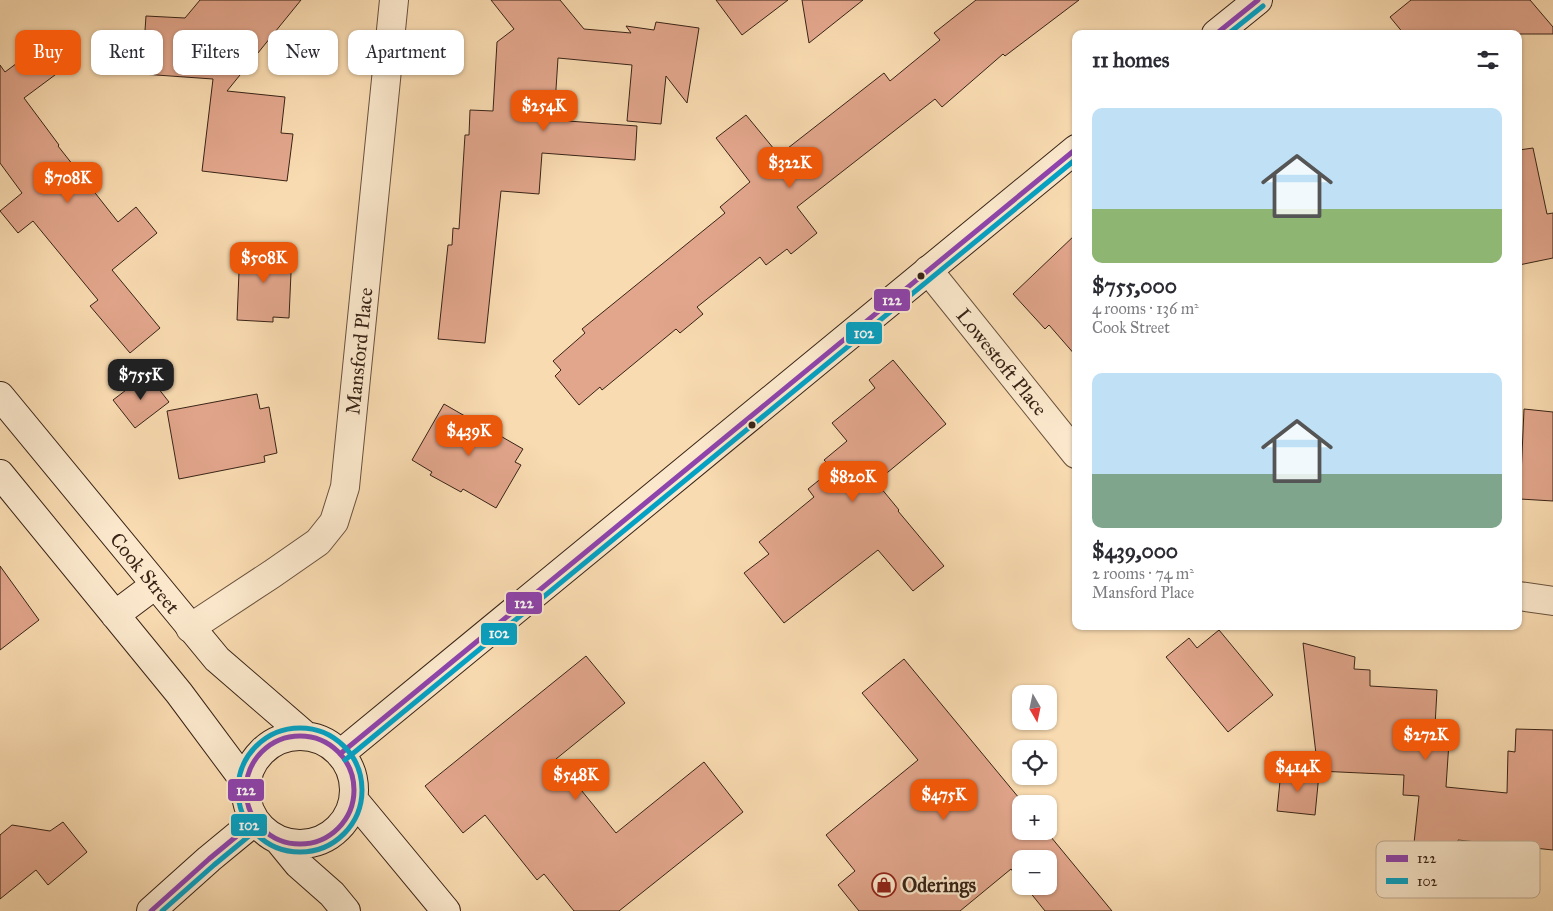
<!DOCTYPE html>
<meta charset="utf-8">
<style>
:root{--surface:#fff;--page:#f2f2f3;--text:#2b2b33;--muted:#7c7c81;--accent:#ea580c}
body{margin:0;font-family:"IM FELL Great Primer",serif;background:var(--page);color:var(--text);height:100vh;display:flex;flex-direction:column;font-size:19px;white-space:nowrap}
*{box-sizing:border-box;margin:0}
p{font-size:16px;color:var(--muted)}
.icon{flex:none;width:28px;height:28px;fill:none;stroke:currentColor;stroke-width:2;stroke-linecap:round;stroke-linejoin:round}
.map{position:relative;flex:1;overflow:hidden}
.drawer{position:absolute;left:1072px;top:30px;width:450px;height:600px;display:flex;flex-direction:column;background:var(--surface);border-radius:10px;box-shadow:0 1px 4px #0004}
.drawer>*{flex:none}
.banner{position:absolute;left:15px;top:30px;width:475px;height:45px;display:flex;gap:10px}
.needle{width:32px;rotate:171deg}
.buttons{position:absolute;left:1012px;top:685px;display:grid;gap:10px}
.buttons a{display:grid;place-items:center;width:45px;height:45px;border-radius:10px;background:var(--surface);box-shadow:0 1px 4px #0004;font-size:25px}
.price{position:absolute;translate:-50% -42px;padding:0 11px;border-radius:10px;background:var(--accent);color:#fff;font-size:16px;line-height:32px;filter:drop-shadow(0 1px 2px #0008)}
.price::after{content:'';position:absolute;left:50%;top:30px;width:15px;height:11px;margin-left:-8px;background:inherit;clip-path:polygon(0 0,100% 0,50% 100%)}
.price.on{background:#222;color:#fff}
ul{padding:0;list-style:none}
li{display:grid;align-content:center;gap:10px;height:265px;padding:0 20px}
li span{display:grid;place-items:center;height:155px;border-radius:10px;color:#555}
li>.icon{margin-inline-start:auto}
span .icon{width:90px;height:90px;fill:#fffc;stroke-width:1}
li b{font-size:21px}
h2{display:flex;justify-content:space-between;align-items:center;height:60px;padding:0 20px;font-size:21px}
.chip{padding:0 18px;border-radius:10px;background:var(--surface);box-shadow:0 1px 4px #0004;font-size:18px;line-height:45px}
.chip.on{background:var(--accent);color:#fff}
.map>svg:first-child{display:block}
.building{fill:#e2a68c;stroke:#382316}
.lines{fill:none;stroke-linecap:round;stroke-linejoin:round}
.street-casing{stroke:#68513d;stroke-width:30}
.secondary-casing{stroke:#382316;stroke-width:30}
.street{stroke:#fbe8cc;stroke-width:28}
.secondary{stroke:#fbe8cc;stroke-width:28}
.bus-1-casing{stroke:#fbe8cc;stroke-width:9}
.bus-2-casing{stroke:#fbe8cc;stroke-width:9}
.bus-1{stroke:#8e44ad;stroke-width:5}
.bus-2{stroke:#03a2c5;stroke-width:5}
.bus-dot{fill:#382316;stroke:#fbe8cc;stroke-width:2}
.labels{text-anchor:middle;stroke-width:4.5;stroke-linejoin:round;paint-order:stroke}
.street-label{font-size:20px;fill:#382316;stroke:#fbe8cc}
.poi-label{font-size:20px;font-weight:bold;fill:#382316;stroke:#fbe8cc;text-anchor:start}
.key{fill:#fbe8cc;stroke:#c0ad95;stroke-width:1}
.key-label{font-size:14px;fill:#382316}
.line-badge{stroke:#fbe8cc;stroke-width:2}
.badge-label{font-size:14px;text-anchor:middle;font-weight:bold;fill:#fff}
</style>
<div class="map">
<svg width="1553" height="911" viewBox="0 0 1553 911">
<rect width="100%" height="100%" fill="#f9dbb1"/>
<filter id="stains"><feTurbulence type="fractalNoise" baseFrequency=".004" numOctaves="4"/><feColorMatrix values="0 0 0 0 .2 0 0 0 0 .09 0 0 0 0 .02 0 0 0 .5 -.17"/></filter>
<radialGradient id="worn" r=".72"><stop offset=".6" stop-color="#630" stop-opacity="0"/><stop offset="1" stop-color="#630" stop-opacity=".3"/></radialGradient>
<path class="building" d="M 200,0 L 301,0 L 227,91 L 285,97 L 281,133 L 293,134 L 287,181 L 202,171 L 213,79 L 142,74 L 146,16 L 185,18 Z
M 491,0 L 560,0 L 584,29 L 631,33 L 626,26 L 654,30 L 656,22 L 699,28 L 687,103 L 666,76 L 661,124 L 627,121 L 632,65 L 558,58 L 554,120 L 637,126 L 635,160 L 542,153 L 539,194 L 501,191 L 485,343 L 438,339 L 448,245 L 452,245 L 453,228 L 459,229 L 465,135 L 469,135 L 470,110 L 493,111 L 497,42 L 514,29 Z
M 716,0 L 788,0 L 742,35 Z
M 802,0 L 863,0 L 809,43 Z
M 976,0 L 1079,0 L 1005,56 L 1003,54 L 942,107 L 935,99 L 797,207 L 817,233 L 791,254 L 787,249 L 766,265 L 760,257 L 697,307 L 703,314 L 680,333 L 676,329 L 602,390 L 600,387 L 579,405 L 555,376 L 561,370 L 553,361 L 585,333 L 582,329 L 725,213 L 720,207 L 750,182 L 716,138 L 746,115 L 779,155 L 884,73 L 890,81 L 940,40 L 934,33 Z
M 1411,0 L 1530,0 L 1553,27 L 1553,34 L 1404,34 L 1390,17 Z
M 40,46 L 59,72 L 24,98 L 59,145 L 58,146 L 118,222 L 136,207 L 157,233 L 112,270 L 160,328 L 130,353 L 90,306 L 98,300 L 33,221 L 18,233 L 0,211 L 22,193 L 0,163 L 0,65 L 5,72 Z
M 1533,148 L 1547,214 L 1553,213 L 1553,258 L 1519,265 L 1519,150 Z
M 1076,234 L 1076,356 L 1049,325 L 1045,329 L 1013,294 Z
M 240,248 L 292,250 L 289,318 L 273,317 L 273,322 L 237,320 Z
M 893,360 L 946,424 L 876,482 L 899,510 L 898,511 L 944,566 L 913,591 L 878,550 L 784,623 L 744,573 L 769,554 L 759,542 L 814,497 L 808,489 L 833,469 L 824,460 L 847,441 L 832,423 L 875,388 L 869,380 Z
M 147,374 L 169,402 L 135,428 L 113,400 Z
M 257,394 L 260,409 L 269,407 L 277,453 L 264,456 L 265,462 L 179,479 L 167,411 Z
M 444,404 L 477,423 L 477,424 L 478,423 L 523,449 L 515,462 L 521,465 L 496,508 L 463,489 L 461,492 L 430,475 L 432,472 L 412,460 Z
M 1524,409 L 1553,412 L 1553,501 L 1520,499 Z
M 0,566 L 39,620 L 0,650 Z
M 1219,630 L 1273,695 L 1228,732 L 1166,657 L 1189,638 L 1197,648 Z
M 1303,643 L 1355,657 L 1354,669 L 1370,670 L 1370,686 L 1437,690 L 1435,726 L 1450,727 L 1446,787 L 1507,793 L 1508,751 L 1515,752 L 1516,729 L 1553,730 L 1553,850 L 1458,840 L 1455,867 L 1412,862 L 1419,796 L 1403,795 L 1404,775 L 1318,771 Z
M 586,656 L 625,703 L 556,759 L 616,833 L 704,762 L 743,812 L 619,911 L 574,911 L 544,874 L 537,880 L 485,815 L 463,833 L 425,786 Z
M 904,659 L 1024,804 L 1021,804 L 1021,831 L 1046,831 L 1112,911 L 1045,911 L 1025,886 L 1049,886 L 1049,859 L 1021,859 L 1021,882 L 1011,869 L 960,911 L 859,911 L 838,885 L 855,871 L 826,835 L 918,760 L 862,693 Z
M 1281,771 L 1319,774 L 1315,815 L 1277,811 Z
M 63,822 L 87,852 L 48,885 L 36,870 L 0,899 L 0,835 L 12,825 L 50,831 Z"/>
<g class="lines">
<g class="street-casing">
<path id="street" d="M 928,270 L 1076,454
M 1519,596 L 1553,601
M 190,628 L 272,574 L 318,542 L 334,522 L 345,487 L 394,0"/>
</g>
<g class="secondary-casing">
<path id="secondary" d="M 1216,34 L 1258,0
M 0,396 L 217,659 L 306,736
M 0,474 L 179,693 L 246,783
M 115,615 L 155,585
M246 790a54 54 0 1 1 108 0a54 54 0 1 1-108 0Z
M 340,754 L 1076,149
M 354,800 L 446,911
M 280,842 L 298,864 L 332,894 L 346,911
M 151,911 L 209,859 L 255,821"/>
</g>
<use href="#street" class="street"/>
<use href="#secondary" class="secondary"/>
<g class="bus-1-casing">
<path id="bus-1" d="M 1216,34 L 1258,0
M246 790a54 54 0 1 1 108 0a54 54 0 1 1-108 0Z
M 340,754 L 1076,149
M 151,911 L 209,859 L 255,821"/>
</g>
<g class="bus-2-casing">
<path id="bus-2" d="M 1228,34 L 1263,6
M238 790a62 62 0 1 1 124 0a62 62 0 1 1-124 0Z
M 345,760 L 1076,159
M 162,911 L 214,865 L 260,827"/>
</g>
<use href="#bus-1" class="bus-1"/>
<use href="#bus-2" class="bus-2"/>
</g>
<defs>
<g id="shop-ring" transform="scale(1.25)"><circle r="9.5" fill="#fbe8cc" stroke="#8f2418" stroke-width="1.5"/><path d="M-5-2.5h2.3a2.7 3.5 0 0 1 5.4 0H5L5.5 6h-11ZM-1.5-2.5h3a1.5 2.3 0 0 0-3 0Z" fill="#8f2418"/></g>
</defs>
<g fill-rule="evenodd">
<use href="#shop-ring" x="884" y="885"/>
</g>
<g class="bus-dot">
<circle cx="921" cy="276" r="4.5"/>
<circle cx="752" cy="425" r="4.5"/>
</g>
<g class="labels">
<g class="street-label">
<text transform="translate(359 351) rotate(-84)" y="7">Mansford Place</text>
<text transform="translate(1002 362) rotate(51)" y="7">Lowestoft Place</text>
<text transform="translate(145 573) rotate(51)" y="7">Cook Street</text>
</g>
<g class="poi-label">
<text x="902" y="892">Oderings</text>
</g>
</g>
<rect x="1376" y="841" width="164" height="57" rx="8" class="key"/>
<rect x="1386" y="855" width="22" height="7" fill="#8e44ad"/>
<rect x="1386" y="878" width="22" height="6" fill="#03a2c5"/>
<g class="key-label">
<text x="1417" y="863">122</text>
<text x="1417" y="886">102</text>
</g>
<g class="line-badge">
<rect x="873" y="288" width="38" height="24" rx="5" fill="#8e44ad"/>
<rect x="845" y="321" width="38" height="24" rx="5" fill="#03a2c5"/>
<rect x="505" y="591" width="38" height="24" rx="5" fill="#8e44ad"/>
<rect x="480" y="622" width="38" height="24" rx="5" fill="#03a2c5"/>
<rect x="227" y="778" width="38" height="24" rx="5" fill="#8e44ad"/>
<rect x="230" y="813" width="38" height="24" rx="5" fill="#03a2c5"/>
</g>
<g class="badge-label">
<text x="892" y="305">122</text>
<text x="864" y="338">102</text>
<text x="524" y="608">122</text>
<text x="499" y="638">102</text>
<text x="246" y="795">122</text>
<text x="249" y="830">102</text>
</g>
<rect width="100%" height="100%" filter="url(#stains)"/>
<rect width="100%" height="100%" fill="url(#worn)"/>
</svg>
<div class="buttons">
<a><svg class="needle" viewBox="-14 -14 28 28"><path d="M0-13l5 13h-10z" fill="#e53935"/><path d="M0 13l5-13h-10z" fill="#7c7c81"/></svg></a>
<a><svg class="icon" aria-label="locate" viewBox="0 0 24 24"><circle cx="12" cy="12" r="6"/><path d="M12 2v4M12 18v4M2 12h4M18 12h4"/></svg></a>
<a>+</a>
<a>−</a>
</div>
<b class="price" style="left:544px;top:132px">$254K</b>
<b class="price" style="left:790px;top:189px">$322K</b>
<b class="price" style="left:68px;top:204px">$708K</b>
<b class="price" style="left:264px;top:284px">$508K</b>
<b class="price on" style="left:141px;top:401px">$755K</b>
<b class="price" style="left:469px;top:457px">$439K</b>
<b class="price" style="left:853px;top:503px">$820K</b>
<b class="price" style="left:1426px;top:761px">$272K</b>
<b class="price" style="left:1298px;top:793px">$414K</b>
<b class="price" style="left:576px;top:801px">$548K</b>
<b class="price" style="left:944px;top:821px">$475K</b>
<div class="banner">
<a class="chip on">Buy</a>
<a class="chip">Rent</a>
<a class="chip">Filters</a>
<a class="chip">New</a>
<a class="chip">Apartment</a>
</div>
<section class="drawer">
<h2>11 homes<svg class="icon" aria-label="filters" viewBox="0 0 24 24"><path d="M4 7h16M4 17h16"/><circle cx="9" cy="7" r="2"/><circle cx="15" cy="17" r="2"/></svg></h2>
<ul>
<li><span style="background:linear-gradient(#bfe0f5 65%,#8fb573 0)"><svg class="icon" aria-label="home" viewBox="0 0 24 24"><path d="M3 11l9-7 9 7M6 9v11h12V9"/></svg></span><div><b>$755,000</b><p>4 rooms · 136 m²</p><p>Cook Street</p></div></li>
<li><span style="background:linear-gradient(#bfe0f5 65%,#7fa58c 0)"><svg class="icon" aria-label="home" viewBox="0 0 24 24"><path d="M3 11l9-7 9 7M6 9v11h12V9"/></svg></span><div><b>$439,000</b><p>2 rooms · 74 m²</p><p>Mansford Place</p></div></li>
</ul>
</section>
</div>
